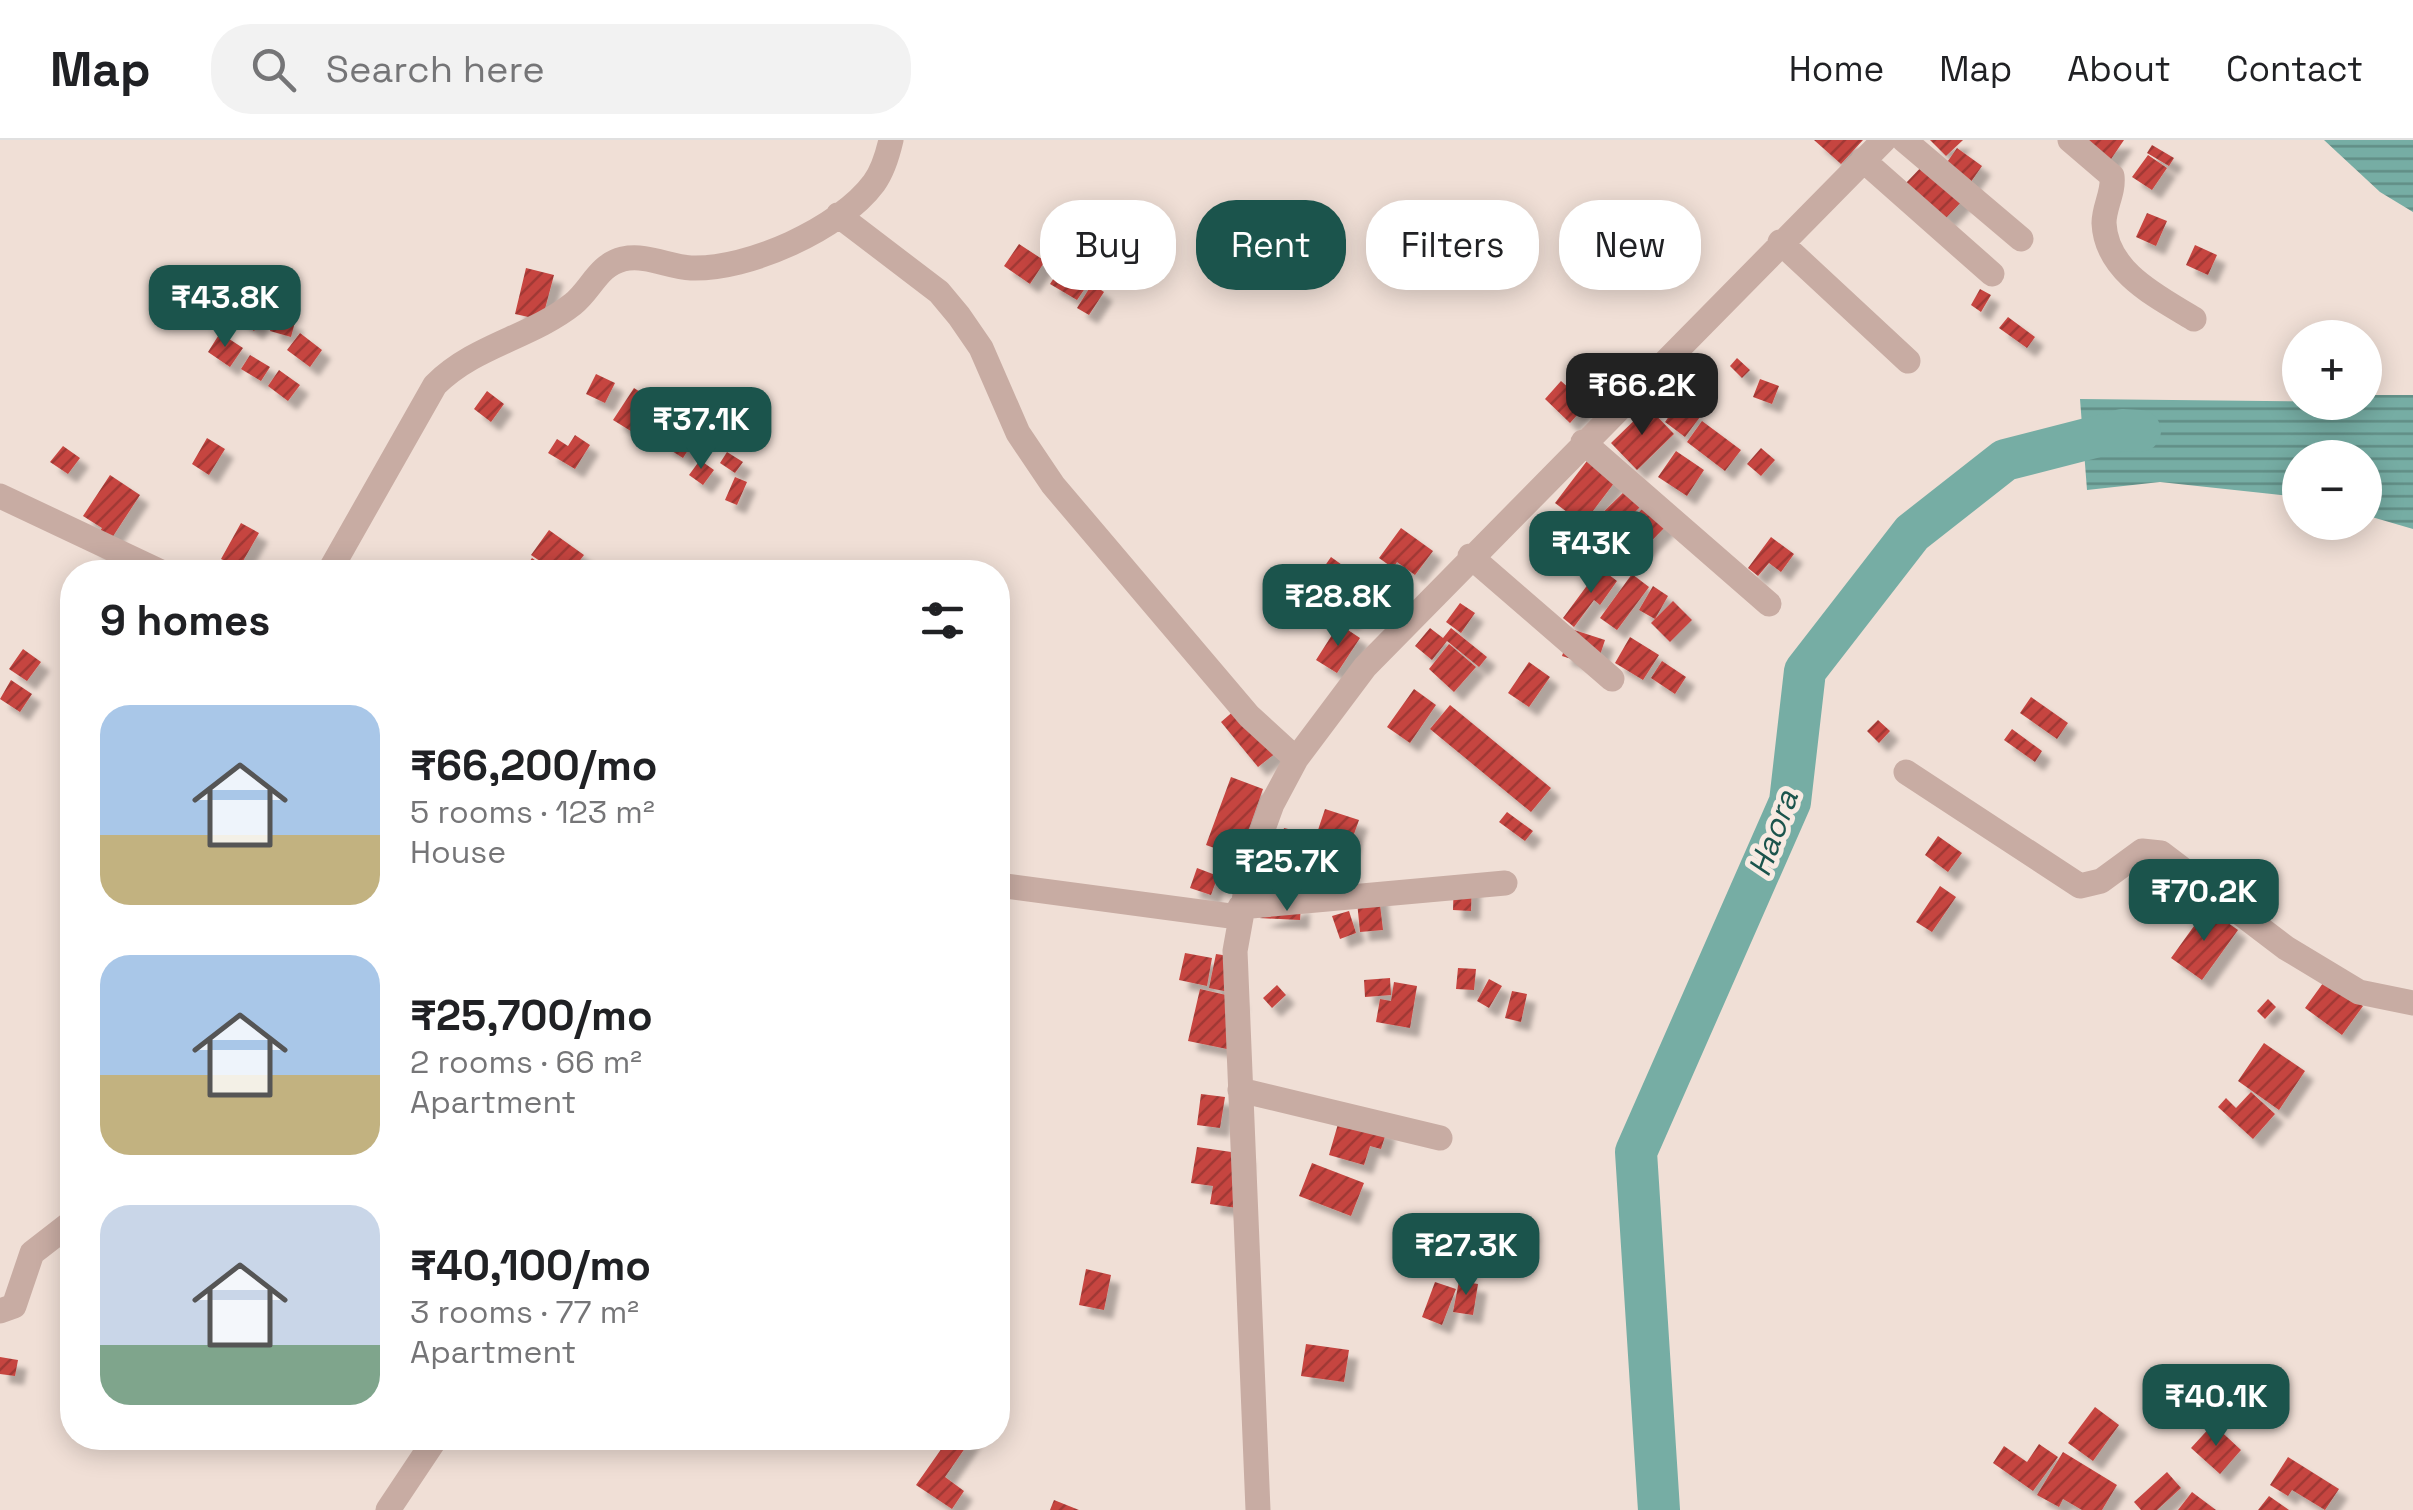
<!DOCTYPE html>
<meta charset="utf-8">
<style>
:root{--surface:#fff;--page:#f2f2f2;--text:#202124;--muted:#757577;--line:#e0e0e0;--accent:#1b544c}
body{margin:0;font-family:"Space Grotesk",sans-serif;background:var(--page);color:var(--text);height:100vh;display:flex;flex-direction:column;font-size:38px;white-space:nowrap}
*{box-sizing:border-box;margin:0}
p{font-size:32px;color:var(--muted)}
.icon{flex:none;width:55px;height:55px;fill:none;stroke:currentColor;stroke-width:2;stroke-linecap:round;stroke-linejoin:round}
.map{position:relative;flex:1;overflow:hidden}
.details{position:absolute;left:60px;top:420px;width:950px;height:890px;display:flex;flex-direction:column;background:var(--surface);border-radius:40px;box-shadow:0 5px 25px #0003}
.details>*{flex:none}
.hud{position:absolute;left:1040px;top:60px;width:950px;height:90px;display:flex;gap:20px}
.fabs{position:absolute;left:2282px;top:180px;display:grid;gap:20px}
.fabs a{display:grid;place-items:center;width:100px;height:100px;border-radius:50%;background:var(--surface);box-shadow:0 5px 25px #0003;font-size:50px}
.price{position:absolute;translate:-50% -85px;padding:0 22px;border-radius:20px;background:var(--accent);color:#fff;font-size:32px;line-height:65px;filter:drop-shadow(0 2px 5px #0008)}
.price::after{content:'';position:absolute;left:50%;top:60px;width:30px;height:22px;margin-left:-15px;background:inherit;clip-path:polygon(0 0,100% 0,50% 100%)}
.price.on{background:#222;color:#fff}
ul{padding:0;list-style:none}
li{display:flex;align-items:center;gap:30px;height:250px;padding:0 40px}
li span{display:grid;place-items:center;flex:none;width:280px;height:200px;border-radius:30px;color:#555}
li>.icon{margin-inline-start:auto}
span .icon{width:120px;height:120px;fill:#fffc;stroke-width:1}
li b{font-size:42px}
h2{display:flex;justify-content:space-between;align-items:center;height:120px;padding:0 40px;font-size:42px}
.pill{padding:0 35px;border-radius:40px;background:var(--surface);box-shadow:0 5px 25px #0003;font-size:35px;line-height:90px}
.pill.on{background:var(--accent);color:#fff}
header{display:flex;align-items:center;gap:60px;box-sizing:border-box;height:140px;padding:0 50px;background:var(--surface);border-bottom:2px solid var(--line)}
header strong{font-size:48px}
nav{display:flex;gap:55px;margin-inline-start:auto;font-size:35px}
.search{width:700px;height:90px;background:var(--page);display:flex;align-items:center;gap:25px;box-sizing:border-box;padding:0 35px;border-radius:40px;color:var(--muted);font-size:38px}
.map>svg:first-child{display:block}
.water{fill:url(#water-rules)}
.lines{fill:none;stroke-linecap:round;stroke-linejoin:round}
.river{stroke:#76ada4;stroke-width:42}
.building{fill:url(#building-hatch);filter:url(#shadow)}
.minor{stroke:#c8aca3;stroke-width:25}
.labels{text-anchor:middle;stroke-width:10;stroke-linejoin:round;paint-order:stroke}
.water-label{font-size:32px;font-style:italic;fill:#1b544c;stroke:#f8eae2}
</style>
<header>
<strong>Map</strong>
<div class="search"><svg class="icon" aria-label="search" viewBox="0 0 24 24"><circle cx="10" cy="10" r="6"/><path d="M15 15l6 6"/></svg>Search here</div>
<nav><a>Home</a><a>Map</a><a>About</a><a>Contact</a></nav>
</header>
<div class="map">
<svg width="2413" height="1370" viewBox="0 0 2413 1370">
<defs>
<pattern id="water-rules" width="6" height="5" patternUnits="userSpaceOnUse" patternTransform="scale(2.5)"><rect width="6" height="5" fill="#76ada4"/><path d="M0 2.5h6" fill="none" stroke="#618d85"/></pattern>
<pattern id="building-hatch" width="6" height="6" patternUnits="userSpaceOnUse" patternTransform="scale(2.5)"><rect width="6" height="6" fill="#c6443f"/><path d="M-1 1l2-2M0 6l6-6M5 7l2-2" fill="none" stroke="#a13935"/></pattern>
<filter id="shadow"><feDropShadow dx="9" dy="9" stdDeviation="2.5" flood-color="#0004"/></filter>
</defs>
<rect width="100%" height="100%" fill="#f0dfd6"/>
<path class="water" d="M 2324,0 L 2413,0 L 2413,72 L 2380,52 Z
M 2365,255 L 2413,255 L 2413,389 L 2365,375 L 2365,318 L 2300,318 L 2300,357 L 2160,342 L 2087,350 L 2080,259 L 2365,262 Z"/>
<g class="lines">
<path class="river" d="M 1659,1370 L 1636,1012 L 1790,662 L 1805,531 L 1912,393 L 2005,320 L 2122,290 L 2140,291"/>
</g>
<path class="building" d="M 1814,0 L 1863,0 L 1841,24 Z
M 1930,0 L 1963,0 L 1946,16 Z
M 2078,0 L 2124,0 L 2109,22 Z
M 2152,5 L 2174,18 L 2169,26 L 2147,13 Z
M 1957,8 L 1982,26 L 1966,49 L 1941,31 Z
M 2148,15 L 2167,28 L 2152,50 L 2132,37 Z
M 1926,22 L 1965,58 L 1945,79 L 1906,43 Z
M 2147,73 L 2167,81 L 2156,106 L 2136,97 Z
M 1019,104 L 1045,121 L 1030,144 L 1004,126 Z
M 2195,105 L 2217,115 L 2208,135 L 2186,125 Z
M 1063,124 L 1090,141 L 1077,160 L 1050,144 Z
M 526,128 L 554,135 L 542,180 L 515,174 Z
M 1092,144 L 1104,152 L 1089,175 L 1077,168 Z
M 1980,149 L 1991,155 L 1981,172 L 1971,165 Z
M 245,169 L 261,182 L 254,191 L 238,178 Z
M 275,176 L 295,182 L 291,197 L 270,191 Z
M 2008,177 L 2035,197 L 2027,208 L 1999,188 Z
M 220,193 L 243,208 L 230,227 L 208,212 Z
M 300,193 L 322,210 L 310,227 L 287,210 Z
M 250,215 L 270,227 L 261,241 L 241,229 Z
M 1737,218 L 1750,230 L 1742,238 L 1730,226 Z
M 279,230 L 300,245 L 288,261 L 268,246 Z
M 596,234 L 615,243 L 605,263 L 586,254 Z
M 1760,239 L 1779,246 L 1772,264 L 1753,257 Z
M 1561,241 L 1587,264 L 1570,283 L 1545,259 Z
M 634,248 L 654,261 L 634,293 L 613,280 Z
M 487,251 L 504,264 L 491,282 L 474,269 Z
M 1679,262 L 1700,277 L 1685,297 L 1665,282 Z
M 1648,267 L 1674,294 L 1637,330 L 1611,303 Z
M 1702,281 L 1741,310 L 1725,331 L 1687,302 Z
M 676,287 L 695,299 L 683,318 L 664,306 Z
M 575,295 L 590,305 L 575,329 L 548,313 L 557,299 L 568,306 Z
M 207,298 L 225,309 L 209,335 L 192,324 Z
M 63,306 L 80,318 L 68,334 L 50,322 Z
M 1761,308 L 1775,320 L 1761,336 L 1747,324 Z
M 1676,311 L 1704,330 L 1687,356 L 1658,337 Z
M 727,312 L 743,322 L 735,333 L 720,323 Z
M 1593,313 L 1621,334 L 1583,384 L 1555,363 Z
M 700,320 L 714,330 L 703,345 L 689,335 Z
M 110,335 L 140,355 L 102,413 L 91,406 L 102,388 L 83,376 Z
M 735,337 L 747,342 L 737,365 L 725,360 Z
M 1626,350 L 1641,366 L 1602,405 L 1586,389 Z
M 1646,365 L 1667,385 L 1627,426 L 1606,406 Z
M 241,383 L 259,393 L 239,428 L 221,419 Z
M 1401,388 L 1433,411 L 1415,435 L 1397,422 L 1393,428 L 1379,418 Z
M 549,390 L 584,415 L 571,432 L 556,432 L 531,415 Z
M 1771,397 L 1794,414 L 1781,432 L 1769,423 L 1758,436 L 1748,428 Z
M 1331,417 L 1373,447 L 1349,482 L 1306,453 Z
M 532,418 L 552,432 L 522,432 Z
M 1600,428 L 1617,441 L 1600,465 L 1594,460 L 1574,487 L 1563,478 Z
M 1632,434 L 1649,447 L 1617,490 L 1600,478 Z
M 1653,446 L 1668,456 L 1655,479 L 1639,470 Z
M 1673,461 L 1692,480 L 1670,502 L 1651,483 Z
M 1460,463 L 1475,473 L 1461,493 L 1446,482 Z
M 1339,484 L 1360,498 L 1337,533 L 1316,520 Z
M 1430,488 L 1443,498 L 1451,488 L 1487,517 L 1479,527 L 1447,501 L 1432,520 L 1415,506 Z
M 1571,489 L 1605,500 L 1596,527 L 1562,516 Z
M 1630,497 L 1659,515 L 1643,540 L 1615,523 Z
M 1449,504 L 1476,527 L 1454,552 L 1429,529 Z
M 23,509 L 41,522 L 27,541 L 9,529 Z
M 1662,521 L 1686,537 L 1675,554 L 1651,538 Z
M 1529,522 L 1550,537 L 1529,567 L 1508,553 Z
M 11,540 L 32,554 L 20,572 L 0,559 Z
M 1414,549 L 1436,565 L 1410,603 L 1387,587 Z
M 2031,557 L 2068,583 L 2057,599 L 2020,573 Z
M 1243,563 L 1281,609 L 1258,627 L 1221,582 Z
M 1450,565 L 1551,648 L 1531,672 L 1430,589 Z
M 1878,580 L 1890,591 L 1879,603 L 1867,591 Z
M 2012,589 L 2042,611 L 2035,622 L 2004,600 Z
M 1231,637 L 1263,649 L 1239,717 L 1206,705 Z
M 1325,669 L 1359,680 L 1349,708 L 1316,696 Z
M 1507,672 L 1533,691 L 1525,701 L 1499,682 Z
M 1284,688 L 1313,695 L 1307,721 L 1278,714 Z
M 1938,696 L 1962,713 L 1948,732 L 1925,715 Z
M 1197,728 L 1218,736 L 1211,755 L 1190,748 Z
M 1454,738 L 1472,738 L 1471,771 L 1453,770 Z
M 1940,746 L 1956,757 L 1932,792 L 1916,782 Z
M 1378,748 L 1383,790 L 1360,792 L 1356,751 Z
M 1301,764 L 1300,780 L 1259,778 Z
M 2207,768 L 2238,790 L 2202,840 L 2171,818 Z
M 1349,771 L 1356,793 L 1340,799 L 1332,776 Z
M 1185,813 L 1212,818 L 1207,846 L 1179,840 Z
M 1216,814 L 1235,817 L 1229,852 L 1209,848 Z
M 1458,828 L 1476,829 L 1474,850 L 1456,849 Z
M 1390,838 L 1391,855 L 1365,857 L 1364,840 Z
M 1489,839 L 1502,846 L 1489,868 L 1477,861 Z
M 2326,839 L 2363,866 L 2342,895 L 2305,868 Z
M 1394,842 L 1417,846 L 1410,888 L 1376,882 L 1380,859 L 1391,861 Z
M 1277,845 L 1286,855 L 1272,868 L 1263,858 Z
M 1200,849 L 1239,858 L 1227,909 L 1188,901 Z
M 1512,851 L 1527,854 L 1521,882 L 1505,878 Z
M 2268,859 L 2276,867 L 2265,879 L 2257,871 Z
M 2264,903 L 2305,931 L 2279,970 L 2238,941 Z
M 2251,952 L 2275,974 L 2253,999 L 2218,967 L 2226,958 L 2236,968 Z
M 1201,954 L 1225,957 L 1220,988 L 1197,985 Z
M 1340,977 L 1387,990 L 1381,1009 L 1370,1006 L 1364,1025 L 1329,1015 Z
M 1197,1007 L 1245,1014 L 1237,1068 L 1210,1064 L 1213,1046 L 1191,1043 Z
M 1312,1023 L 1364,1043 L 1351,1076 L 1299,1056 Z
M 1454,1079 L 1480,1087 L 1470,1119 L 1443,1111 Z
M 1513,1084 L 1530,1090 L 1525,1103 L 1508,1096 Z
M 1086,1129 L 1111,1135 L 1104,1170 L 1079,1165 Z
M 1459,1141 L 1478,1144 L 1473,1175 L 1453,1172 Z
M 1435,1142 L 1456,1149 L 1442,1185 L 1422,1177 Z
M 1306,1204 L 1349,1210 L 1344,1242 L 1301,1236 Z
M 0,1217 L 18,1220 L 15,1236 L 0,1234 Z
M 2095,1267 L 2119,1285 L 2093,1321 L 2068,1303 Z
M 2213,1284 L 2241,1310 L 2220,1334 L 2191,1308 Z
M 949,1298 L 972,1298 L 945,1337 L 964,1351 L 952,1369 L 916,1345 Z
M 2039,1304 L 2058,1317 L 2033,1351 L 1993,1323 L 2004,1306 L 2027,1322 Z
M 2063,1312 L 2117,1345 L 2102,1370 L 2082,1370 L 2063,1359 L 2059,1367 L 2037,1355 Z
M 2288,1317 L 2339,1349 L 2325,1370 L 2292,1350 L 2288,1356 L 2270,1345 Z
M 2167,1332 L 2181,1348 L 2157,1370 L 2141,1370 L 2134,1362 Z
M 2192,1352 L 2216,1370 L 2178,1370 Z
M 2269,1356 L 2289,1370 L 2258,1370 Z
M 1054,1360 L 1079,1370 L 1050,1370 Z"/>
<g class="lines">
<path class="minor" d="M 1904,0 L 2021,99
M 2070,0 L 2112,36 C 2114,52 2104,67 2104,83 C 2106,132 2158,157 2194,179
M 1863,20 L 1992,134
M 838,75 L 939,152 L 959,176 L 981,208 L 1018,293 L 1053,345 L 1249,576 L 1296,619
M 1780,102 L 1908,221
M 1583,302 L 1769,464
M 0,356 L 161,432
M 1470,416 L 1612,539
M 329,432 L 435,245 C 475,205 530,198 573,164 C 591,150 598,125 623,119 C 647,114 669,127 691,128 C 748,130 840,89 874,43 C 882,32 888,13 891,0
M 1906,632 L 2080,746 L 2101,741 L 2142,711 L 2161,713 L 2286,808 L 2359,852 L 2413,863
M 998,745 L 1238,777
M 1240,767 L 1505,743
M 1240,950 L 1440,998
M 0,1171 L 14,1166 L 32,1113 L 72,1082
M 388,1370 L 436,1298
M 1258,1370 L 1235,811 L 1251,722 L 1272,664 L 1296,619 L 1365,527 L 1884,0"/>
</g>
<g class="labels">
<g class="water-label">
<text transform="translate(1773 693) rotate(-70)" y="11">Haora</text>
</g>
</g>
</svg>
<div class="fabs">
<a>+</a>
<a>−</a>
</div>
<b class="price" style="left:225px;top:210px">₹43.8K</b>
<b class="price on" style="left:1642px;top:298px">₹66.2K</b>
<b class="price" style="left:701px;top:332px">₹37.1K</b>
<b class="price" style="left:1591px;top:456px">₹43K</b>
<b class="price" style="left:1338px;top:509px">₹28.8K</b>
<b class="price" style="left:1287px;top:774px">₹25.7K</b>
<b class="price" style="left:2204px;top:804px">₹70.2K</b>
<b class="price" style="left:1466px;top:1158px">₹27.3K</b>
<b class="price" style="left:2216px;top:1309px">₹40.1K</b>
<div class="hud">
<a class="pill">Buy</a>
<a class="pill on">Rent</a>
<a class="pill">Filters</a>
<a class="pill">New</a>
</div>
<section class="details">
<h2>9 homes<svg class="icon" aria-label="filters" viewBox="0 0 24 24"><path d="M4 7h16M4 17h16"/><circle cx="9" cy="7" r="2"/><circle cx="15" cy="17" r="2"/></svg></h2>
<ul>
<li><span style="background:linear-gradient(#a9c7e8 65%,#c2b280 0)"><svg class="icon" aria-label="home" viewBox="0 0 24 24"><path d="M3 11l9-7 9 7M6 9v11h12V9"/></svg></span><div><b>₹66,200/mo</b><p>5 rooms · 123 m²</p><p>House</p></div></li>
<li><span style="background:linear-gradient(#a9c7e8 60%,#c2b280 0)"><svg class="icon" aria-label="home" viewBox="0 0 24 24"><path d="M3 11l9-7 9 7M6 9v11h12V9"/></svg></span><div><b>₹25,700/mo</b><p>2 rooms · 66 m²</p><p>Apartment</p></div></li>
<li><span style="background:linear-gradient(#c9d6e8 70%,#7fa58c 0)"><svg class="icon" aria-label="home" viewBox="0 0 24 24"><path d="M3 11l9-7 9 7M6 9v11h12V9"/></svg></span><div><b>₹40,100/mo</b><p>3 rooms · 77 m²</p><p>Apartment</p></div></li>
</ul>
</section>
</div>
